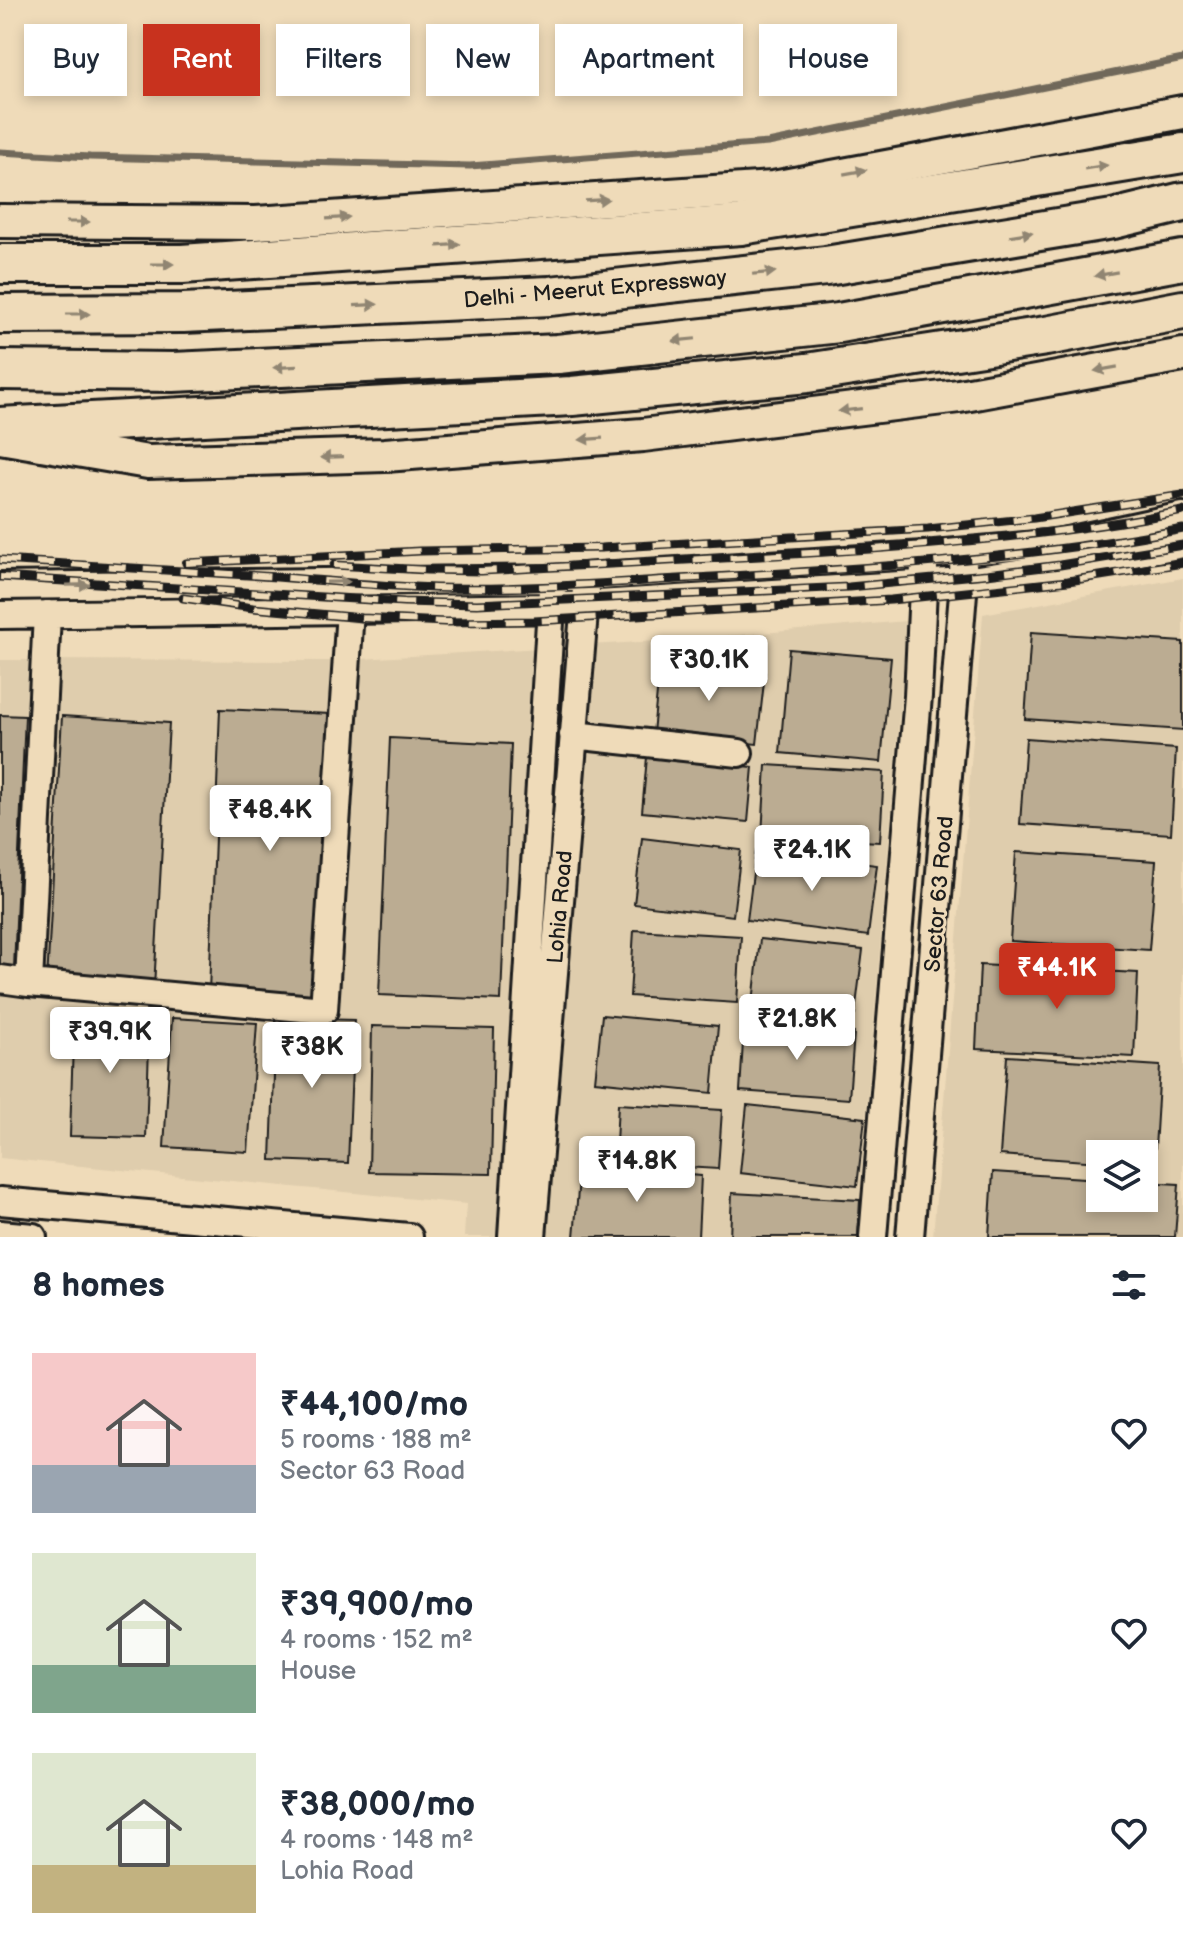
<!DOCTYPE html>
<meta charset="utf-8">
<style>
:root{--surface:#fff;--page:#f6f6f7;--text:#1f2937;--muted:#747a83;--accent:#c8321e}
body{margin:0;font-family:"Balsamiq Sans",sans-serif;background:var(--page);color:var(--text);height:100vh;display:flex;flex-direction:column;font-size:30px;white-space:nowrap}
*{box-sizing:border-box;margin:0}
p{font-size:26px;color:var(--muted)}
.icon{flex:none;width:44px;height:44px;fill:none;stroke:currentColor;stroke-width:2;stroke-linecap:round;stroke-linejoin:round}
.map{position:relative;height:1237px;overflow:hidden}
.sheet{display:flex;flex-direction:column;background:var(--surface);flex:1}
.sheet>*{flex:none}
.hud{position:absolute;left:24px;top:24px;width:1136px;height:72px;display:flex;gap:16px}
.tools{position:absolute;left:1086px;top:1140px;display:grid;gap:16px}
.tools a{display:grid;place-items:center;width:72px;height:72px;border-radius:0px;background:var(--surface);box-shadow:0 4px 12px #0003;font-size:40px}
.price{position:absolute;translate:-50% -68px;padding:0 18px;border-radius:8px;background:#fff;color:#222;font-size:26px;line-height:52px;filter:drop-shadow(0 2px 4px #0008)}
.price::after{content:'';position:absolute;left:50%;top:48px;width:24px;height:18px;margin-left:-12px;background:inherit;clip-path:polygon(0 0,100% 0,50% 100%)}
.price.current{background:var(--accent);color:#fff}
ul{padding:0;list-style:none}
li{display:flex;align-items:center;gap:24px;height:200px;padding:0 32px}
li span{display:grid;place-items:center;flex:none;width:224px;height:160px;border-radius:0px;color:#555}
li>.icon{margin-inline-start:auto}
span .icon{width:96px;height:96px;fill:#fffc;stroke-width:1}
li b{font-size:34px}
h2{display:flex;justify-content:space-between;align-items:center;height:96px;padding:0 32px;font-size:34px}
.pill{padding:0 28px;border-radius:0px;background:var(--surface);box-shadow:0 4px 12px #0003;font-size:28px;line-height:72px}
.pill.current{background:var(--accent);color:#fff}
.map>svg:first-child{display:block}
.built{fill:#dfcdad;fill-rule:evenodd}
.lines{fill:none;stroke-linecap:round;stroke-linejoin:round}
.stream{stroke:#6f685a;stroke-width:7}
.building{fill:#bbac92;stroke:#1c1c1c;stroke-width:2}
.minor-casing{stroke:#1c1c1c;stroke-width:32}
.major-casing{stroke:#1c1c1c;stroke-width:38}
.highway-casing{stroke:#1c1c1c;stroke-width:44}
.minor{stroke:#efdbb9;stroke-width:26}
.major{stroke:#efdbb9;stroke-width:32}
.highway{stroke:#efdbb9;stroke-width:38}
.rail-casing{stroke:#1c1c1c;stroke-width:9}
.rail{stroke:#efdbb9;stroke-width:6;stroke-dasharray:18;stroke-linecap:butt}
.oneway{fill:#908572}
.labels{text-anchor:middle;stroke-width:6;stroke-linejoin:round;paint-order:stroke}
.street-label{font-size:22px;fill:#1c1c1c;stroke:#efdbb9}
</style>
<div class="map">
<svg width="1183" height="1237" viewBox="0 0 1183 1237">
<rect width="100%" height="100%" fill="#efdbb9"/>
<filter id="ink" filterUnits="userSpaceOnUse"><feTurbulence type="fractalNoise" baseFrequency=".0125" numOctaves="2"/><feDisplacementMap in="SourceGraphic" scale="16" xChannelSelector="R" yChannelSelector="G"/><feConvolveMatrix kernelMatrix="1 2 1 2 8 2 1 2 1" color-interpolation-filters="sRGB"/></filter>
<g filter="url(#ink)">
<path class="built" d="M 1183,578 L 1183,1237 L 933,1237 L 983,614 ZM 1100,1154 L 1144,1154 L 1144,1198 L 1100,1198 Z
M 907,621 L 856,1237 L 464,1237 L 466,1204 L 0,1158 L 0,660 L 328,661 L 690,639 Z"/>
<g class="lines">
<path class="stream" d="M 0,152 L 90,157 L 470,166 L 768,143 L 1183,59"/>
</g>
<path class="building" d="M 1031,632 L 1183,642 L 1183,730 L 1025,719 Z
M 789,649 L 891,658 L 881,762 L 780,753 Z
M 660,662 L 765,673 L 757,744 L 653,733 Z
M 220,709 L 331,714 L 320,996 L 209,992 Z
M 0,715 L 25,716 L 14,968 L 0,968 Z
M 62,716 L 169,723 L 154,987 L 47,981 Z
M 390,738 L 511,744 L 501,1000 L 379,995 Z
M 1026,738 L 1176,749 L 1171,834 L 1020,824 Z
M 647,757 L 753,767 L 748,822 L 642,812 Z
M 766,765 L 884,772 L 880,842 L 762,836 Z
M 642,838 L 741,850 L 733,916 L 634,904 Z
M 756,850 L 877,865 L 868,936 L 747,920 Z
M 1016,852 L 1156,861 L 1149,950 L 1010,941 Z
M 634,930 L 741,936 L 737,1003 L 630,996 Z
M 760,939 L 863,950 L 855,1014 L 753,1003 Z
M 980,965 L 1138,973 L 1134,1057 L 976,1049 Z
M 74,1011 L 150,1014 L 146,1138 L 70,1136 Z
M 602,1015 L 718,1026 L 712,1093 L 595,1081 Z
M 172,1018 L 257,1023 L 248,1152 L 164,1147 Z
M 276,1018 L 354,1020 L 348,1163 L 271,1160 Z
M 372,1026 L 494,1029 L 491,1174 L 369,1172 Z
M 744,1026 L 854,1033 L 849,1099 L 740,1091 Z
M 1007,1056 L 1160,1066 L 1154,1165 L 1144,1164 L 1144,1154 L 1100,1154 L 1100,1162 L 1000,1155 Z
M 618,1104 L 722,1110 L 718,1169 L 615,1163 Z
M 747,1105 L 865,1118 L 857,1186 L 740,1173 Z
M 580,1167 L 701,1176 L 698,1237 L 574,1237 Z
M 993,1172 L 1100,1179 L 1100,1198 L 1144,1198 L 1144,1182 L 1179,1184 L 1175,1237 L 989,1237 Z
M 732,1193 L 860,1200 L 858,1237 L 730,1237 Z"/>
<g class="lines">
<g class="minor-casing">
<path id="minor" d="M 0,586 L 553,579 L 923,555 L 1058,543 L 1183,516
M 47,614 L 29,983 L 324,1010 L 350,610
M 0,615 L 550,607 L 964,581 L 1073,565 L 1183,544
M 573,735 L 739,753
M 0,979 L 29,983
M 0,1201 L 409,1237
M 0,1234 L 33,1237
M 512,1237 L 552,590
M 532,1237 L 586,589
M 873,1237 L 918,696 L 924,567
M 910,1237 L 964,581 L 963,563"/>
</g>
<g class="major-casing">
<path id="major" d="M 0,221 L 256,223 L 773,188 L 1183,112
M 0,437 L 148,462 L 385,455 L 643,435 L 959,396 L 1183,355"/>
</g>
<g class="highway-casing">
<path id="highway" d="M 0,264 L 182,264 L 741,225 L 1183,153
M 0,314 L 183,313 L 550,296 L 826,266 L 1113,219 L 1183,202
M 0,370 L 173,372 L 558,354 L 839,323 L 1183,260
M 0,427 L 572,396 L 807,373 L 1046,336 L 1183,310"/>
</g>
<use href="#minor" class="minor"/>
<use href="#major" class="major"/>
<use href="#highway" class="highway"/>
<g class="rail-casing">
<path id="rail" d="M 0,560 C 83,565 165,570 248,575 C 310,579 373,586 435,588 C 528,590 621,582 713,577 C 871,568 1028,559 1183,529
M 186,563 L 420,551 L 601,548 L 928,529 L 1034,518 L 1183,495
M 334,565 L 427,570 L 481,571 C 574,566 667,561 760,556 C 902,548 1043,538 1183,511
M 0,577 L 404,602 L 477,604 L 849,587 L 987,574 L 1060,565 L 1183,545
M 183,598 L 253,608 L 362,618 L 445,622 L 534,621 L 891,600 L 1068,581 L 1183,563"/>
</g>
<use href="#rail" class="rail"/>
</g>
<defs><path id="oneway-solid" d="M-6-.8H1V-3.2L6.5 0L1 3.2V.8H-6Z" transform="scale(2)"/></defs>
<g class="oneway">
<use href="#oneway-solid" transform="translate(1096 167) rotate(-9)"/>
<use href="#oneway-solid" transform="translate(855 172) rotate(-10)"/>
<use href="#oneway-solid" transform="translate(597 200) rotate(-4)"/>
<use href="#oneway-solid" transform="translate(338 218) rotate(-4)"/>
<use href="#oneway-solid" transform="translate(78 222)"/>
<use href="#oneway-solid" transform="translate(1021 234) rotate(-9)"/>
<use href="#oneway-solid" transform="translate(449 245) rotate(-4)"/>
<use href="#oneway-solid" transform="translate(162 264)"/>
<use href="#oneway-solid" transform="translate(764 273) rotate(-6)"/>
<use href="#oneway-solid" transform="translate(1106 274) rotate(170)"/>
<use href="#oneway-solid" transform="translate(366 305) rotate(-3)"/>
<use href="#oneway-solid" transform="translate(78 314)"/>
<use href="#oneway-solid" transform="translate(684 340) rotate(174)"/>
<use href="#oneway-solid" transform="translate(285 367) rotate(177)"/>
<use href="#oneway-solid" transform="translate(1106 369) rotate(170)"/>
<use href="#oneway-solid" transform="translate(850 410) rotate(173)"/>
<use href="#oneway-solid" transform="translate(591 439) rotate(176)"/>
<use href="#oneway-solid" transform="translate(332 457) rotate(178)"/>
<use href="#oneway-solid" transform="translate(338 582) rotate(-1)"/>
<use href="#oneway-solid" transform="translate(78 585) rotate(-1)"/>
</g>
</g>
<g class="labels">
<g class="street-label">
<text transform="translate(595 288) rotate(-5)" y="8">Delhi - Meerut Expressway</text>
<text transform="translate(938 894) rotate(-85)" y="8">Sector 63 Road</text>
<text transform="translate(559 907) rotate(-85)" y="8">Lohia Road</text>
</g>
</g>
</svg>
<div class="tools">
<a><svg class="icon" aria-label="layers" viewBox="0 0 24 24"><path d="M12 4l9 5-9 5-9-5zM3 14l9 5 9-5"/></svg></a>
</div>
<b class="price" style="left:709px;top:703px">₹30.1K</b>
<b class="price" style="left:270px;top:853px">₹48.4K</b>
<b class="price" style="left:812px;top:893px">₹24.1K</b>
<b class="price current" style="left:1057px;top:1011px">₹44.1K</b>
<b class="price" style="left:797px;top:1062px">₹21.8K</b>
<b class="price" style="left:110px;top:1075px">₹39.9K</b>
<b class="price" style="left:312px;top:1090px">₹38K</b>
<b class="price" style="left:637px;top:1204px">₹14.8K</b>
<div class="hud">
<a class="pill">Buy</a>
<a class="pill current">Rent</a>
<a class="pill">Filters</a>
<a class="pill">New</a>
<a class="pill">Apartment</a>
<a class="pill">House</a>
</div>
</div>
<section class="sheet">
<h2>8 homes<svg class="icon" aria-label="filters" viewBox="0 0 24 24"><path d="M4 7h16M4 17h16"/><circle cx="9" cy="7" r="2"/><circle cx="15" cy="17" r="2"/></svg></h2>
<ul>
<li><span style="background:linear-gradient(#f6c9c9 70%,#9aa5b1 0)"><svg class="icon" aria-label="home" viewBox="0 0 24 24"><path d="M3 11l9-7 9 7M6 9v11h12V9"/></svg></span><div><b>₹44,100/mo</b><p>5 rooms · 188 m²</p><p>Sector 63 Road</p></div><svg class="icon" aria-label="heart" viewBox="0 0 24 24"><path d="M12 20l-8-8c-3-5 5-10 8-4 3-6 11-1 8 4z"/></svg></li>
<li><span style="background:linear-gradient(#dfe7d0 70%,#7fa58c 0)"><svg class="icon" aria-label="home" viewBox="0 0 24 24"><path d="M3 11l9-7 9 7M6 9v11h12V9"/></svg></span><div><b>₹39,900/mo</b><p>4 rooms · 152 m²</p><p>House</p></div><svg class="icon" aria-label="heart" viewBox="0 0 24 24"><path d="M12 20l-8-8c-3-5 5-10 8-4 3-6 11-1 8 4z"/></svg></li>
<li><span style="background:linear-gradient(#dfe7d0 70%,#c2b280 0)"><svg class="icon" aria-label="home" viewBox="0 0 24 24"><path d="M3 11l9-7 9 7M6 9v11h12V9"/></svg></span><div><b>₹38,000/mo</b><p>4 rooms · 148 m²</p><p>Lohia Road</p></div><svg class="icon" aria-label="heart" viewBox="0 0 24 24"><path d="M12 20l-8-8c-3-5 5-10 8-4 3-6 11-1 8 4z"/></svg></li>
</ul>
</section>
